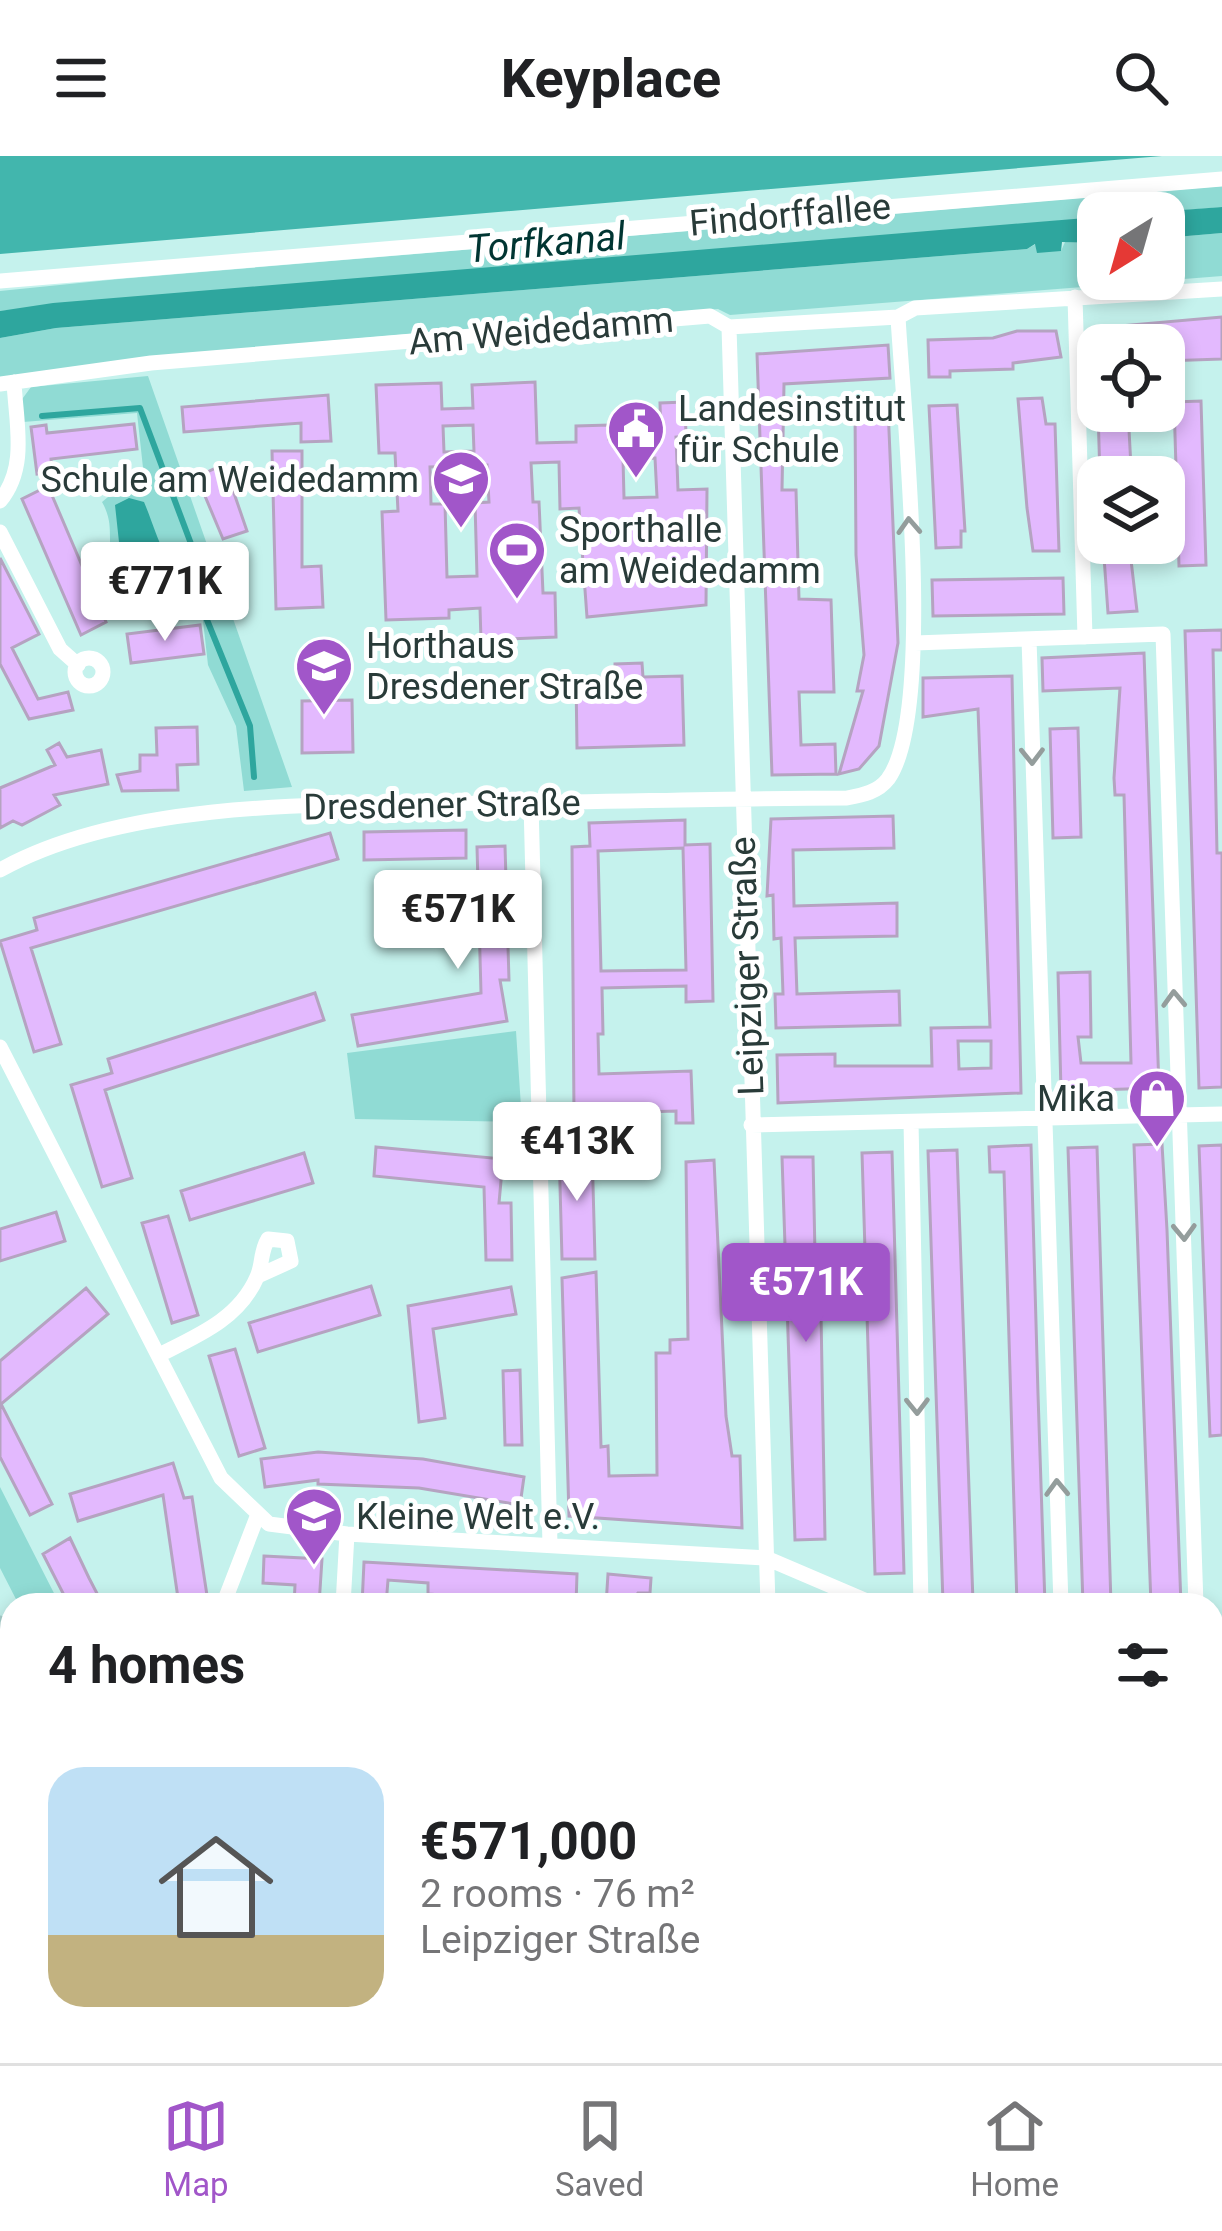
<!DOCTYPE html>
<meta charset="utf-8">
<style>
:root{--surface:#fff;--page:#f6f6f6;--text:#202124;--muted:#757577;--line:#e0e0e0;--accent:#a156c9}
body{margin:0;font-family:Roboto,sans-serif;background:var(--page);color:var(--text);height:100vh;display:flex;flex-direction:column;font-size:45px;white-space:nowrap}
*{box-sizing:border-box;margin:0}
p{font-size:39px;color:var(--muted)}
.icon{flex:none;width:66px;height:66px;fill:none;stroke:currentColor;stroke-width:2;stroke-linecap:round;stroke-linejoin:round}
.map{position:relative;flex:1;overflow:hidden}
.panel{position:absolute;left:0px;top:1437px;width:1224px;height:471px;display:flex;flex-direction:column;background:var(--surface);border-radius:36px 36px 0 0;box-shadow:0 6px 18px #0003}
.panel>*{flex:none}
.needle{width:78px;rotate:217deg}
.buttons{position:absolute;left:1077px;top:36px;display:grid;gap:24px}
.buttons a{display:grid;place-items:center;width:108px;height:108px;border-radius:24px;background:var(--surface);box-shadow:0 6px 18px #0003;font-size:60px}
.price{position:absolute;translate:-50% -102px;padding:0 27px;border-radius:12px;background:#fff;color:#222;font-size:39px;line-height:78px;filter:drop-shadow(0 3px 6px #0008)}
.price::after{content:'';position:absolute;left:50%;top:72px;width:36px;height:27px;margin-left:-18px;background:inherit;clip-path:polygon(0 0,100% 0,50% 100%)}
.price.on{background:var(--accent);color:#fff}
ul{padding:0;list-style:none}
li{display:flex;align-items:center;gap:36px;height:300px;padding:0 48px}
li span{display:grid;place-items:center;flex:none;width:336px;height:240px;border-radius:36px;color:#555}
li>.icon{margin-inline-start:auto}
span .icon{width:144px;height:144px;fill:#fffc;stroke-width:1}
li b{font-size:51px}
h2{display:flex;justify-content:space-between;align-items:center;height:144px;padding:0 48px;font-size:51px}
header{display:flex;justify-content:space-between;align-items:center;height:156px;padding:0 48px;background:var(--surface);font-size:54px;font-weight:700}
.dock{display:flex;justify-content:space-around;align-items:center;height:168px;border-top:3px solid var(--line);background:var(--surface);font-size:33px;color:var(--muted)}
.dock a{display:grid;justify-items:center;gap:6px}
.dock .on{color:var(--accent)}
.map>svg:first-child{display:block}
.green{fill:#90dbd4}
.forest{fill:#42b6ad}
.water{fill:#2ea69e}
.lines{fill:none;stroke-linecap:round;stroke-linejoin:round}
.stream{stroke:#2ea69e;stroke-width:6}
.building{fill:#e3b9fe;stroke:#b5a3c1;stroke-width:3;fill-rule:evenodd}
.street{stroke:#fff;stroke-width:15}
.secondary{stroke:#a9d1ce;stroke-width:21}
.oneway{stroke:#949d9c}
.labels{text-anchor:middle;stroke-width:10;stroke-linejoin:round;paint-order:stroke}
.street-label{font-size:36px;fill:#293b39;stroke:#fff}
.poi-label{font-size:36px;fill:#293b39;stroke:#fff;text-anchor:start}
.water-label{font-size:39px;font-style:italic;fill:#003532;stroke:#fff}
</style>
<header><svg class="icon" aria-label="menu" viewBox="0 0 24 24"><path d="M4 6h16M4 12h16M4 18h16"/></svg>Keyplace<svg class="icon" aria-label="search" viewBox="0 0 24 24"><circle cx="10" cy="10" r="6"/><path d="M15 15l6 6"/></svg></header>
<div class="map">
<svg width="1222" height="1907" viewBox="0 0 1222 1907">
<rect width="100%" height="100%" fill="#c5f2ed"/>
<path class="green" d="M 1222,30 L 1222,51 L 0,155 L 0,135 L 119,123 Z
M 1222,77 L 1222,120 L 730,159 L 718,153 C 478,172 238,189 0,222 L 0,182 L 56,172 L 1027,93 L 1036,88 L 1061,95 L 1065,86 L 1098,87 L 1098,123 L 1164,123 L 1164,82 Z
M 148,220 L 292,631 L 244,635 L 236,570 L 208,509 L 201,447 C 177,444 114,430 111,403 C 108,381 114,367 102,346 L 114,336 L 146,339 L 137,257 L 23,266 L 20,246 L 31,231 Z
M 516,875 L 522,966 L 355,963 L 347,897 Z
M 0,1331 L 60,1449 L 19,1449 L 0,1412 Z"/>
<path class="forest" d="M 0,0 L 1162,0 L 0,98 Z"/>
<path class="water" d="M 1222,51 L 1222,77 L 1164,82 L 1164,57 L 1142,57 Z
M 1098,61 L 1098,87 L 1062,86 L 1061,95 L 1037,97 L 1035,88 L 1027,93 L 56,172 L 0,182 L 0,155 L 53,147 Z
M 129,342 L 144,346 C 158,379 164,414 196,432 L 194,440 L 122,414 L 115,349 Z"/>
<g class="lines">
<path class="stream" d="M 42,260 L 140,252 L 202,417 L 205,459 L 250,570 L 254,621"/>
</g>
<path class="building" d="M 1222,161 L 1222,203 L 1164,205 L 1164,189 L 1097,189 L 1096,172 Z
M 1017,175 L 1056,175 L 1061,201 L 1013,207 L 1013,213 L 950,215 L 950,221 L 929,221 L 928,184 L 993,182 Z
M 888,189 L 890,222 L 784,228 L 782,334 L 796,334 L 799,443 L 831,444 L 834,536 L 799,536 L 801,589 L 835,588 L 836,618 L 772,619 L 757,198 Z
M 535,226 L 537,287 L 576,286 L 576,270 L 609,269 L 609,283 L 661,281 L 660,247 L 685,246 L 686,280 L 676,281 L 678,334 L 707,333 L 706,449 L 587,461 L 579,352 L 560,353 L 559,306 L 531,307 L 533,346 L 539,346 L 543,437 L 555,437 L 556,481 L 481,484 L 480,452 L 449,454 L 449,462 L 386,464 L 382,356 L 398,355 L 395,297 L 379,297 L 376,229 L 441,227 L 442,253 L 473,252 L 472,229 ZM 473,269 L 474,295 L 444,296 L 443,270 ZM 655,302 L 657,341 L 624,342 L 623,303 ZM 487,309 L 489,346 L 475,347 L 477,420 L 447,421 L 445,348 L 431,348 L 430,311 Z
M 328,239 L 331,285 L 301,286 L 301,267 L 184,276 L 182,251 Z
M 1042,242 L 1046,268 L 1055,268 L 1059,395 L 1033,395 L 1027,352 L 1018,243 Z
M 1201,245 L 1206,409 L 1179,410 L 1174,246 Z
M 957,249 L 965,375 L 961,375 L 961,391 L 936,392 L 929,250 Z
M 888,251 L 898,487 L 879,590 L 859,613 L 839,618 L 863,535 L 857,535 L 864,499 L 856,399 L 855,252 Z
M 1098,255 L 1128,255 L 1131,311 L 1126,311 L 1126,321 L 1100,321 Z
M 134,268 L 137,293 L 51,303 L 52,316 L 37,318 L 31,271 L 46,269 L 47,277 Z
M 272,295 L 302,295 L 302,411 L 321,410 L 323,451 L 276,453 Z
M 224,308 L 247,375 L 223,383 L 197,321 Z
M 48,330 L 106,466 L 81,479 L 22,343 Z
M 1103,387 L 1129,387 L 1137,455 L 1108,457 Z
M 0,402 L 39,478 L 12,492 L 38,543 L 68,536 L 73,554 L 29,563 L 0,508 Z
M 1063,422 L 1064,458 L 933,460 L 932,424 Z
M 200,469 L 204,498 L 131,507 L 127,478 Z
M 1222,474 L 1222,494 L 1213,494 L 1217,697 L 1222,697 L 1222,931 L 1199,932 L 1185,475 Z
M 1144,497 L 1159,932 L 1061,935 L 1058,817 L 1090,816 L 1091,881 L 1078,881 L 1081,907 L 1131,907 L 1124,639 L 1115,639 L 1114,622 L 1120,532 L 1043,535 L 1042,502 Z
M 642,507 L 643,521 L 682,520 L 684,589 L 577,592 L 576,522 L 615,521 L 615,508 Z
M 1012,520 L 1021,937 L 778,947 L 777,899 L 835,898 L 835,910 L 932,910 L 931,872 L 990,871 L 978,553 L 923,561 L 923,522 ZM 958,885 L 991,885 L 991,912 L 959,913 Z
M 352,544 L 353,596 L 302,597 L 302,545 Z
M 197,571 L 198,608 L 177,609 L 178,634 L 122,635 L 117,619 L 140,615 L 140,599 L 157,599 L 156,572 Z
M 1078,572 L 1081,681 L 1053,682 L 1050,573 Z
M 59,587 L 67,601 L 101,594 L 108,628 L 54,639 L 60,649 L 22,669 L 13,665 L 0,672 L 0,632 L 55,609 L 47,594 Z
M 893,660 L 894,692 L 793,694 L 794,750 L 897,747 L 897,780 L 795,782 L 797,838 L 899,835 L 900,869 L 776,872 L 775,838 L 783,838 L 781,782 L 774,783 L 773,739 L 767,740 L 771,663 Z
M 685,664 L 685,689 L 710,688 L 713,845 L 686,846 L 686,830 L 602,832 L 603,878 L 598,878 L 599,918 L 691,915 L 693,967 L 676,967 L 676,955 L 574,958 L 572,691 L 590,690 L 589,667 ZM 683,692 L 686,814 L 601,815 L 598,695 Z
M 466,674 L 466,702 L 364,704 L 364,676 Z
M 330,677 L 338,703 L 31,792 L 61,888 L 34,896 L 0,785 L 37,774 L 34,762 Z
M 505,690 L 509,824 L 500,824 L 507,865 L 358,890 L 352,859 L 481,837 L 477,691 Z
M 315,837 L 324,864 L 105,934 L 132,1022 L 102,1031 L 71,929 L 112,917 L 108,903 Z
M 1162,988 L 1167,1074 L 1181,1449 L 1151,1449 L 1134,989 Z
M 1031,989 L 1038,1238 L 1045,1449 L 1017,1449 L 1004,1016 L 990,1016 L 989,991 Z
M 1222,989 L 1222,1279 L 1210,1280 L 1199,990 Z
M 376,991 L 503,1003 L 499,1047 L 511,1047 L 512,1104 L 486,1104 L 484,1031 L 374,1020 Z
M 1097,991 L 1111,1449 L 1083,1449 L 1068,992 Z
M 592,992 L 595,1103 L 562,1103 L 559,993 Z
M 957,994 L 973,1446 L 943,1447 L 928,995 Z
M 892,996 L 904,1417 L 875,1418 L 862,997 Z
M 304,997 L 313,1027 L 190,1064 L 181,1035 Z
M 782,1001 L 813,1001 L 815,1098 L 831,1098 L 832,1158 L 821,1158 L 825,1383 L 795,1384 Z
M 714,1004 L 726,1260 L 732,1300 L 740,1300 L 742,1372 L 569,1360 L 562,1122 L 596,1116 L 601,1291 L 608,1290 L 609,1320 L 657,1319 L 656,1197 L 670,1197 L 670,1184 L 688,1183 L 686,1006 Z
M 56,1056 L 65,1085 L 0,1105 L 0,1073 Z
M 168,1060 L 198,1159 L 172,1167 L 142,1067 Z
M 371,1130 L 380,1159 L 258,1196 L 249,1167 Z
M 511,1131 L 516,1158 L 433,1173 L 445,1262 L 419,1266 L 408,1150 Z
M 86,1132 L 108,1158 L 1,1248 L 52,1348 L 30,1359 L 0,1301 L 0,1205 Z
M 235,1193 L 265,1292 L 239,1300 L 209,1200 Z
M 520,1214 L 522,1289 L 505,1289 L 503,1215 Z
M 318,1296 L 423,1303 L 524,1321 L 520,1349 L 419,1332 L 318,1328 L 318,1324 L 265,1331 L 261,1303 Z
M 173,1307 L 184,1342 L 192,1341 L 208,1446 L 179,1449 L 163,1339 L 78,1365 L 70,1338 Z
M 70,1382 L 89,1422 L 103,1449 L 69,1449 L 43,1398 Z
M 264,1400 L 322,1403 L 319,1449 L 294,1449 L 295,1429 L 263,1427 Z
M 364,1406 L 577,1418 L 576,1449 L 428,1438 L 428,1427 L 388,1424 L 386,1449 L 362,1449 Z
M 608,1418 L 651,1422 L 650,1437 L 638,1437 L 628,1449 L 606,1449 Z"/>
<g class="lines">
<path class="street" d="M 0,125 L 1222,23
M 1075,141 L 1085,481
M 729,171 L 768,1449
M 0,228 L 151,207 L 710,160 L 729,171 L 898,161 L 915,152 L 1222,133
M 0,345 C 28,311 16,268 14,226
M 0,376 L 60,493 L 78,509
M 1029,483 L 1061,1449
M 915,487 L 1163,478 L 1196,1449
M75 516a14 14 0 1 1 28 0a14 14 0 1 1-28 0Z
M 531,647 L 550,1389
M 0,714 C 134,639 351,649 501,647 C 617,646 732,642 847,642 C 863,639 878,636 888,623 C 936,557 903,252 898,161
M 0,891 L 221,1322 L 269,1368 L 347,1378 L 766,1402 L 876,1449
M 911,966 L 921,1449
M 751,969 L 1222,958
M 159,1199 C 197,1180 239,1163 257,1121 C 263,1108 260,1096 268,1083 L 287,1085 L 291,1105 L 258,1120
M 223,1449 L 257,1361
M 343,1449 L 347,1378
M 1212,1853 L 1222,1836
M 0,1894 L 6,1907
M 541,1896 L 546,1907
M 792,1896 L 798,1907
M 1180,1907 L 1186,1896"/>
<path class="secondary" d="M 0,1470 L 12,1493
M 1212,1634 L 1222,1632
M 224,1896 L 230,1907
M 395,1907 L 420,1896"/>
</g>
<defs><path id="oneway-chevron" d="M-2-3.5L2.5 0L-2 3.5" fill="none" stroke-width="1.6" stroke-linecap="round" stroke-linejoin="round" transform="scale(3)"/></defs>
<g class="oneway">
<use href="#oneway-chevron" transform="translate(909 370) rotate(-93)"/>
<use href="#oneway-chevron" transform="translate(1032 600) rotate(89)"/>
<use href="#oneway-chevron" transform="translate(1174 843) rotate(-92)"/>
<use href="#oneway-chevron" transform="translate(1184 1076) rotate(88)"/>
<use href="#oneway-chevron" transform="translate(917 1250) rotate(89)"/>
<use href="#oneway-chevron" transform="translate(1057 1332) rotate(-92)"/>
</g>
<defs>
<g id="civic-pin" transform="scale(3)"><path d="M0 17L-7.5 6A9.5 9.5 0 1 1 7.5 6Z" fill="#a156c9" stroke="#fff"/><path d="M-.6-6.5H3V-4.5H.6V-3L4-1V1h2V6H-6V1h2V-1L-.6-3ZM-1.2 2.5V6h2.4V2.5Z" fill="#fff"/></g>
<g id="school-pin" transform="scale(3)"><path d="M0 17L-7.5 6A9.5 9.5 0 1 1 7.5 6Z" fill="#a156c9" stroke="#fff"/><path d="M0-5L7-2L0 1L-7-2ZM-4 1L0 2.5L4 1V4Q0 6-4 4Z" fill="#fff"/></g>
<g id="stadium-pin" transform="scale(3)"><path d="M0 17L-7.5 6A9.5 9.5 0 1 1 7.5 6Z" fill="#a156c9" stroke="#fff"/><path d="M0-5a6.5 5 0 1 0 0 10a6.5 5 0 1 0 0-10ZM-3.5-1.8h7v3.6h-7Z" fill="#fff"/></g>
<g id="shop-pin" transform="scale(3)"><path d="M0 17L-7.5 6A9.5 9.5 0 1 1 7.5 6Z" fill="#a156c9" stroke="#fff"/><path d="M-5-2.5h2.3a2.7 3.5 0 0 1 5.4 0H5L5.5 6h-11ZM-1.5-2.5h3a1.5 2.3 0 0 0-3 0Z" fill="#fff"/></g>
</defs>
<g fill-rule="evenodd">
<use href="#civic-pin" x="636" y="273"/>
<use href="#school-pin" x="461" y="323"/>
<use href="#stadium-pin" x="517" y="394"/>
<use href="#school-pin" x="324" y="510"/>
<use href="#shop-pin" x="1157" y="942"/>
<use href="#school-pin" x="314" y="1360"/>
</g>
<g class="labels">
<g class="street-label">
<text transform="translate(790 58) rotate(-5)" y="13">Findorffallee</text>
<text transform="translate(541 174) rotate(-5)" y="13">Am Weidedamm</text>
<text transform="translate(442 648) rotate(-1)" y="13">Dresdener Straße</text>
<text transform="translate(746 810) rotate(-92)" y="13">Leipziger Straße</text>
</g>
<g class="poi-label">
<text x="678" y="265">Landesinstitut<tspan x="678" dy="41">für Schule</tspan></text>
<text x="419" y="336" text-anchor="end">Schule am Weidedamm</text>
<text x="559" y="386">Sporthalle<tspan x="559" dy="41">am Weidedamm</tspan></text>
<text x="366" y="502">Horthaus<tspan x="366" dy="41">Dresdener Straße</tspan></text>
<text x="1115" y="955" text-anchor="end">Mika</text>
<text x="356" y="1373">Kleine Welt e.V.</text>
</g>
<g class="water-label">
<text transform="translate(546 86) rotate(-5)" y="14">Torfkanal</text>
</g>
</g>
</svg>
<div class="buttons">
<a><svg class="needle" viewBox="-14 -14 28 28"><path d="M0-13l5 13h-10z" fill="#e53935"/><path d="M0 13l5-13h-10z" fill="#757577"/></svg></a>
<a><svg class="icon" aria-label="locate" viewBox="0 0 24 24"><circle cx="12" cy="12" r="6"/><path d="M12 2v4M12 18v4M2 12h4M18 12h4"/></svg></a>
<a><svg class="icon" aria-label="layers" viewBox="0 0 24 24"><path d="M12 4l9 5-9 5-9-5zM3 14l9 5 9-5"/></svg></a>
</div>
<b class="price" style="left:165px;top:488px">€771K</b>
<b class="price" style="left:458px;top:816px">€571K</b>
<b class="price" style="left:577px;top:1048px">€413K</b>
<b class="price on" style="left:806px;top:1189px">€571K</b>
<section class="panel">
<h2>4 homes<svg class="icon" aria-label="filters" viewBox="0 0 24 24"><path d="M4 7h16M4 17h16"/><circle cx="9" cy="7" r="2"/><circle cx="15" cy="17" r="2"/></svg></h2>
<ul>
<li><span style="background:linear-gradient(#bfe0f5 70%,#c2b280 0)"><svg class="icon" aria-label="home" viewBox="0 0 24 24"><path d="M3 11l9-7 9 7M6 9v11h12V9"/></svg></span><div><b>€571,000</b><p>2 rooms · 76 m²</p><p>Leipziger Straße</p></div></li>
</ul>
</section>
</div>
<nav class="dock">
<a class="on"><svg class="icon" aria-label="map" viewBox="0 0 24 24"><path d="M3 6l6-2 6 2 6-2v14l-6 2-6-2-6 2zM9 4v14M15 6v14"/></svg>Map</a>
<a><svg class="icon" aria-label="saved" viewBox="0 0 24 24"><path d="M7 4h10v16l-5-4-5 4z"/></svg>Saved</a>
<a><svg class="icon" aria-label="home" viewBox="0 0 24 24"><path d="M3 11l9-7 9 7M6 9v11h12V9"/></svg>Home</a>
</nav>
